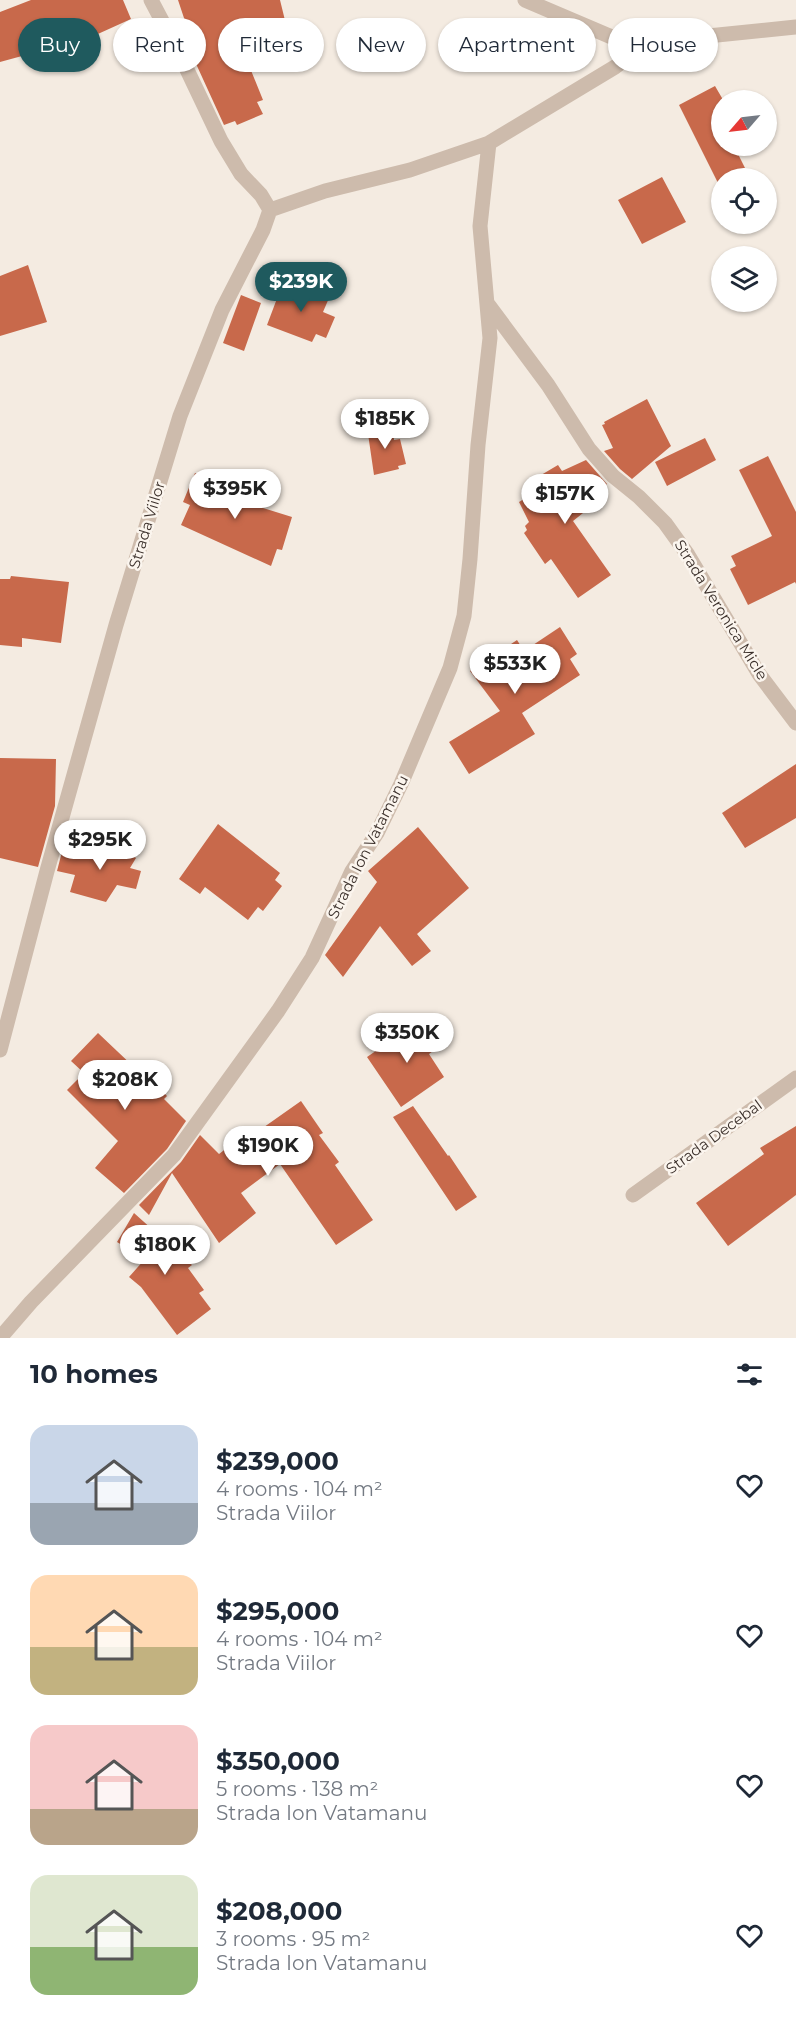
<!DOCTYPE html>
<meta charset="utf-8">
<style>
:root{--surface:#fff;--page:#f2f2f3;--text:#1f2937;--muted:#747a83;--accent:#1f5a5e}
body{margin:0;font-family:Montserrat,sans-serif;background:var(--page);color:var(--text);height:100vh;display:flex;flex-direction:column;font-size:22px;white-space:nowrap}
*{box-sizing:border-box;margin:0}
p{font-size:20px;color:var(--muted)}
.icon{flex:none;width:33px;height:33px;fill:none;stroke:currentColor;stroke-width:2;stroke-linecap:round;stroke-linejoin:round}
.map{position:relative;height:1338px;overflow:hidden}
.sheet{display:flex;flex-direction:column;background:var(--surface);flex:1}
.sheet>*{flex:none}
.banner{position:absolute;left:18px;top:18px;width:760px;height:54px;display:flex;gap:12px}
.needle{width:39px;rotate:242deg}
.fabs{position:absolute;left:711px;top:90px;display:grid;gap:12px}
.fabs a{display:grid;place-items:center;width:66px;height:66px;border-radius:50%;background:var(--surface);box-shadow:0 2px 4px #0004;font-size:30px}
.price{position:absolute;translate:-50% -51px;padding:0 14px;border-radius:21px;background:#fff;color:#222;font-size:20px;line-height:39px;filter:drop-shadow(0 2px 3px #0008)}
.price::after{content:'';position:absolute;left:50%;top:36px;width:18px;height:14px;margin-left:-9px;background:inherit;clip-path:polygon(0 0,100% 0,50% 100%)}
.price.on{background:var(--accent);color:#fff}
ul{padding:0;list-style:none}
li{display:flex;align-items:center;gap:18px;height:150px;padding:0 30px}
li span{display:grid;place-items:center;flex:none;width:168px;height:120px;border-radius:18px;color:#555}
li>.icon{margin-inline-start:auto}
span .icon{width:72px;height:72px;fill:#fffc;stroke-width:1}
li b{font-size:26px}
h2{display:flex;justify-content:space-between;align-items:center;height:72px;padding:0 30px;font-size:26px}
.tag{padding:0 21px;border-radius:27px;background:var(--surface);box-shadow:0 2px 4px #0004;font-size:21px;line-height:54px}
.tag.on{background:var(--accent);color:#fff}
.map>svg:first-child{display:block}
.building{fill:#c8694b}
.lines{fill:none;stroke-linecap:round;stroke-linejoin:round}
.minor{stroke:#cdbbac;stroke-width:15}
.labels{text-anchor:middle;stroke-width:5;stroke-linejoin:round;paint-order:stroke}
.street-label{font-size:15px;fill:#3b302b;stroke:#fbf5ee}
</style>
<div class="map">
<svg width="796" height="1338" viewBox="0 0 796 1338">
<rect width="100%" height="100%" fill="#f4ebe1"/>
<path class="building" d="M 31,0 L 123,0 L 131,19 L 47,57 L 44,50 L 0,62 L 0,12 Z
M 178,0 L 280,0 L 294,57 L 250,68 L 263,100 L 257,102 L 263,114 L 237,125 L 235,121 L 224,125 L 192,55 L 196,54 Z
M 715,86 L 722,98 L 722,146 L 734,146 L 745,168 L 722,178 L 722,191 L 679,105 Z
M 662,177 L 686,222 L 642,244 L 618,200 Z
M 28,265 L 47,322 L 0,336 L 0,276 Z
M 284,280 L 329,298 L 323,312 L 335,317 L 326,338 L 316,334 L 312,342 L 267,325 Z
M 241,295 L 261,303 L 244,351 L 223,343 Z
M 647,399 L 671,446 L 632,479 L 620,469 L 604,451 L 613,448 L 602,425 L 605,424 L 604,422 Z
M 393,425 L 394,440 L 400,439 L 406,464 L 398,466 L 399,469 L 374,475 L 367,427 Z
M 705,438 L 716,460 L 667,486 L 655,462 Z
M 768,456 L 796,512 L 796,584 L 795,582 L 748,605 L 730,569 L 736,566 L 731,556 L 772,536 L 739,470 Z
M 586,460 L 607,484 L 582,500 L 588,509 L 573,521 L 611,575 L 578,598 L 551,559 L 545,564 L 524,533 L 527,530 L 525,526 L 529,522 L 519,502 L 542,488 L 536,478 L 558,465 L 562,471 Z
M 195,473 L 250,498 L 247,503 L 292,517 L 282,550 L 277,549 L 271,566 L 181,525 L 190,505 L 183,502 Z
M 11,576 L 69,582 L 61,643 L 22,638 L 22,647 L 0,645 L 0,579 L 10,579 Z
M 560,627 L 577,654 L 570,659 L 580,675 L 522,713 L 535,734 L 469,774 L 449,742 L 500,711 L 470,671 L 517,640 L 524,651 Z
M 0,758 L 56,759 L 55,806 L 38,867 L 0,858 Z
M 796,764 L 796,818 L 745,848 L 722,813 Z
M 218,824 L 280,873 L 275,880 L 282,886 L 263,911 L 258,907 L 248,920 L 205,887 L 200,894 L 179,879 Z
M 418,827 L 469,888 L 417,934 L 431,951 L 412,966 L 380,926 L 343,977 L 325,955 L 377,882 L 368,871 Z
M 109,840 L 136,858 L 130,868 L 141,871 L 136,889 L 117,885 L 106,902 L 70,892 L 75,875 L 57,871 L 63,848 L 92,857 L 94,852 L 100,854 Z
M 418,1022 L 437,1048 L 429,1054 L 444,1077 L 401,1107 L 367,1057 Z
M 98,1033 L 136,1069 L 138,1067 L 167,1096 L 164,1099 L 186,1121 L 167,1149 L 124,1193 L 95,1168 L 118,1141 L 67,1090 L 84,1073 L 71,1061 Z
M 301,1101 L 323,1133 L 319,1135 L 339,1162 L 335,1165 L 373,1220 L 336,1245 L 280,1164 L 241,1193 L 256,1213 L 219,1243 L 172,1173 L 149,1215 L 139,1205 L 181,1162 L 200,1135 L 219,1154 L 253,1128 L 257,1132 Z
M 413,1106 L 448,1156 L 449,1155 L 477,1197 L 456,1211 L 393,1117 Z
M 796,1126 L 796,1195 L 728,1246 L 696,1203 L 764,1154 L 760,1148 Z
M 134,1213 L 192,1265 L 188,1268 L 204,1290 L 199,1293 L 211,1309 L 177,1335 L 141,1287 L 129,1277 L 145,1259 L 117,1242 Z"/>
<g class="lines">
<path class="minor" d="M 151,0 L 180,55 L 221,141 L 241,174 L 261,195 L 270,210
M 525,0 L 614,38 L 649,42 L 796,27
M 270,210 L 325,191 L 410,170 L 489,143 L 615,67 L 649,42
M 487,303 L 548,385 L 589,449 L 613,476 L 639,497 L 665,523 L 688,555 L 759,674 L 796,723
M 0,1050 L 47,871 L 116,625 L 180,416 L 222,310 L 263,230 L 270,210
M 633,1195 L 796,1078
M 0,1338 L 31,1302 L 174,1155 L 278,1011 L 312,958 L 352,871 L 377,833 L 401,784 L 450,668 L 464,616 L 470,559 L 478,445 L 490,338 L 480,226 L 489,143"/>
</g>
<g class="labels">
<g class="street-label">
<text transform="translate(147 525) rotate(-73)" y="5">Strada Viilor</text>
<text transform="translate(721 610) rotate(58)" y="5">Strada Veronica Micle</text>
<text transform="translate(368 847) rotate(-63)" y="5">Strada Ion Vatamanu</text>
<text transform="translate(714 1137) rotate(-36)" y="5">Strada Decebal</text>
</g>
</g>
</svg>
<div class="fabs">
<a><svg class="needle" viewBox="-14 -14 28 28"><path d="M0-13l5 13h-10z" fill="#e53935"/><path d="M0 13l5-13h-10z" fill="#747a83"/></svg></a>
<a><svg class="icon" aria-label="locate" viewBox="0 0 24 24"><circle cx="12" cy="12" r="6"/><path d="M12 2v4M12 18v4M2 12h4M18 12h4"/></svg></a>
<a><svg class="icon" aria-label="layers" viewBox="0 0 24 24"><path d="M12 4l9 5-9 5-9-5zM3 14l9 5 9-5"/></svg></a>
</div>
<b class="price on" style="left:301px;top:313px">$239K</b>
<b class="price" style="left:385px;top:450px">$185K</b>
<b class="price" style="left:235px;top:520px">$395K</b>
<b class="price" style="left:565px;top:525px">$157K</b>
<b class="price" style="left:515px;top:695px">$533K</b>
<b class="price" style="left:100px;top:871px">$295K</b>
<b class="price" style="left:407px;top:1064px">$350K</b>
<b class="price" style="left:125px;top:1111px">$208K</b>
<b class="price" style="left:268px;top:1177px">$190K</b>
<b class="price" style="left:165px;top:1276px">$180K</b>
<div class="banner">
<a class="tag on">Buy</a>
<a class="tag">Rent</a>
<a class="tag">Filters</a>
<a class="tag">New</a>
<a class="tag">Apartment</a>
<a class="tag">House</a>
</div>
</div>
<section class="sheet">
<h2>10 homes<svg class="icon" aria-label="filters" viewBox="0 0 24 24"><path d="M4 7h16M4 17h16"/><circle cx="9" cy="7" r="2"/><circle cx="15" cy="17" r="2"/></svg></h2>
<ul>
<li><span style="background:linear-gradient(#c9d6e8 65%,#9aa5b1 0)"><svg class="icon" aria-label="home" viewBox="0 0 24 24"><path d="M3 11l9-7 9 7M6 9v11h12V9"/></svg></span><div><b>$239,000</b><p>4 rooms · 104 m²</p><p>Strada Viilor</p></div><svg class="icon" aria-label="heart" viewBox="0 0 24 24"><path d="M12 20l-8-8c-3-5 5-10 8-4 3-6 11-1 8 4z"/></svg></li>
<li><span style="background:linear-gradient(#ffd9b3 60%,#c2b280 0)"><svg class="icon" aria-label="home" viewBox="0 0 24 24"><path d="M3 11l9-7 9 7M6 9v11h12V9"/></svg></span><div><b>$295,000</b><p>4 rooms · 104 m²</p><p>Strada Viilor</p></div><svg class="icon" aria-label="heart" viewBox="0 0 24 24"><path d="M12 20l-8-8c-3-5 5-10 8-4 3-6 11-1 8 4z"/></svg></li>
<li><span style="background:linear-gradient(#f6c9c9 70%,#b9a48a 0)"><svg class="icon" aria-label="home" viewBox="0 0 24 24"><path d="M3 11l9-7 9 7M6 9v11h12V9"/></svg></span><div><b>$350,000</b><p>5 rooms · 138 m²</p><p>Strada Ion Vatamanu</p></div><svg class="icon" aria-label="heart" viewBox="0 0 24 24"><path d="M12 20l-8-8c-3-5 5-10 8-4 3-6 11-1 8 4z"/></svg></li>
<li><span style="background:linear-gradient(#dfe7d0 60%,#8fb573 0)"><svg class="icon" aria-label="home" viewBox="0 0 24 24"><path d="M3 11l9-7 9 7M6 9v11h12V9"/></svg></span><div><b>$208,000</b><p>3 rooms · 95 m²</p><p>Strada Ion Vatamanu</p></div><svg class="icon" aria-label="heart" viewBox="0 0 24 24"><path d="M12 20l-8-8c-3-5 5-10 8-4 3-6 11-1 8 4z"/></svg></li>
</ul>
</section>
